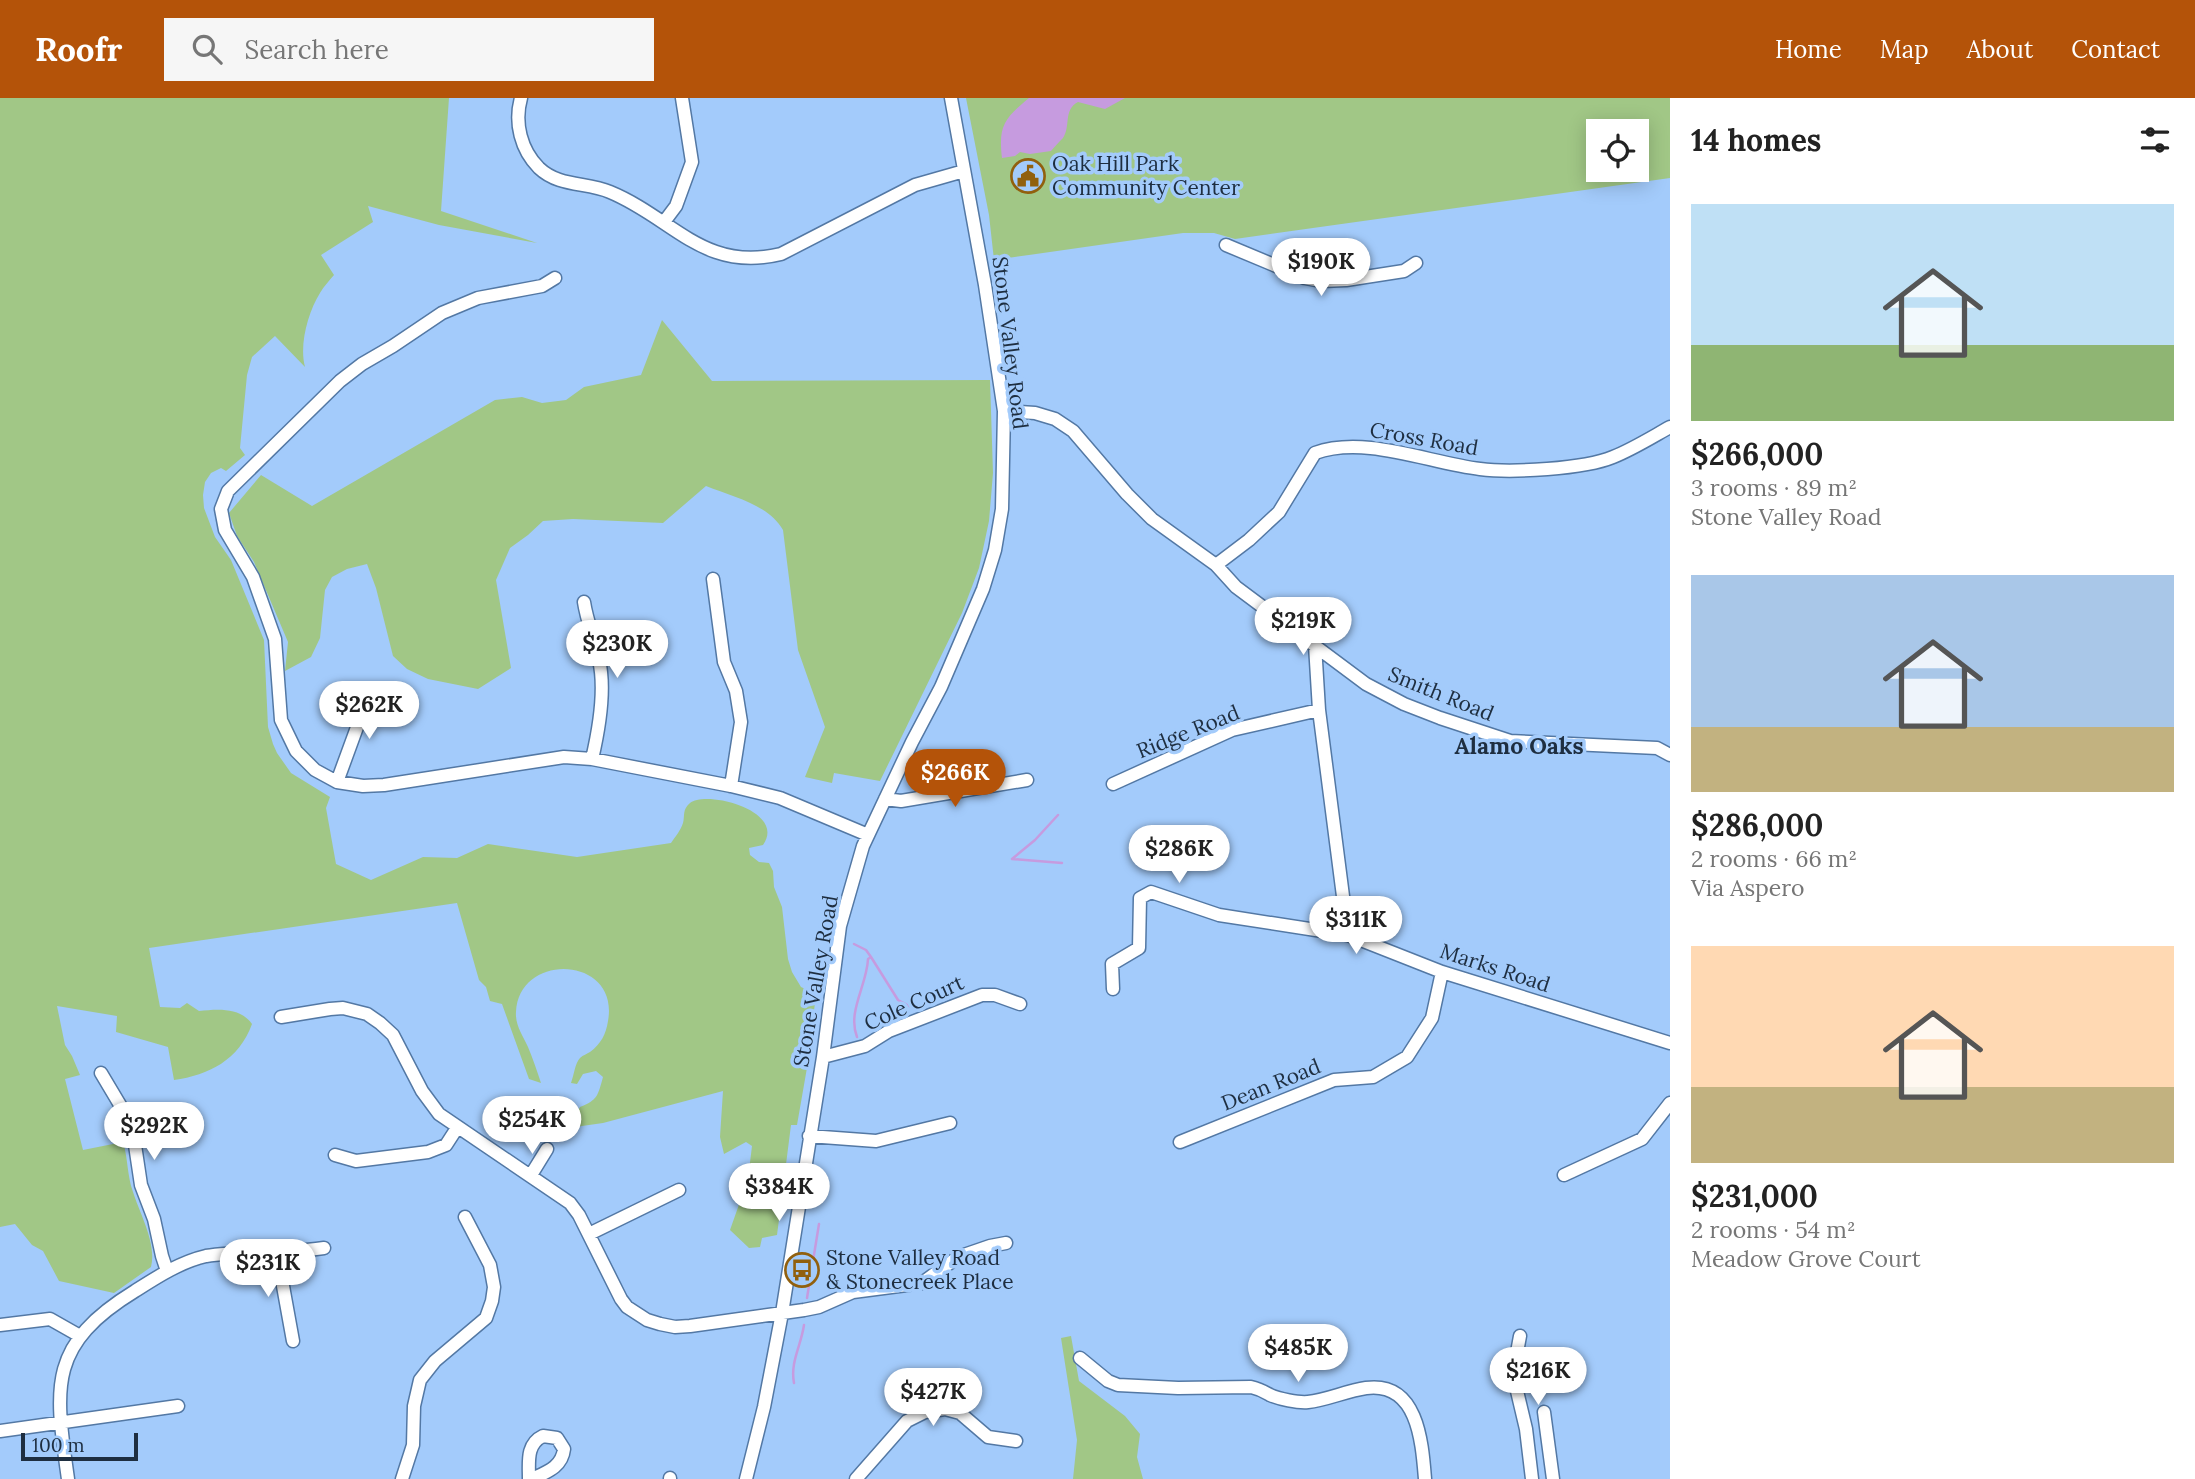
<!DOCTYPE html>
<meta charset="utf-8">
<style>
:root{--surface:#fff;--page:#f6f6f6;--text:#222;--muted:#767676;--accent:#b45309}
body{margin:0;font-family:Lora,serif;background:var(--page);color:var(--text);height:100vh;display:flex;flex-direction:column;font-size:26px;white-space:nowrap}
*{box-sizing:border-box;margin:0}
p{font-size:23px;color:var(--muted)}
.icon{flex:none;width:38px;height:38px;fill:none;stroke:currentColor;stroke-width:2;stroke-linecap:round;stroke-linejoin:round}
.map{position:relative;flex:1;overflow:hidden}
.panel{display:flex;flex-direction:column;background:var(--surface);width:525px}
.panel>*{flex:none}
.tools{position:absolute;left:1586px;top:21px;display:grid;gap:14px}
.tools a{display:grid;place-items:center;width:63px;height:63px;border-radius:0px;background:var(--surface);box-shadow:0 4px 18px #0003;font-size:35px}
.scale{position:absolute;left:21px;bottom:18px;width:117px;box-sizing:border-box;padding-left:7px;border:4px solid #1e2e40;border-top:0;font-size:19px;line-height:24px;white-space:nowrap;color:#1e2e40;-webkit-text-stroke:5px #a3cbfb;paint-order:stroke}
.price{position:absolute;translate:-50% -60px;padding:0 16px;border-radius:24px;background:#fff;color:#222;font-size:23px;line-height:46px;filter:drop-shadow(0 2px 4px #0008)}
.price::after{content:'';position:absolute;left:50%;top:42px;width:21px;height:16px;margin-left:-10px;background:inherit;clip-path:polygon(0 0,100% 0,50% 100%)}
.price.selected{background:var(--accent);color:#fff}
ul{padding:0;list-style:none}
li{display:grid;align-content:center;gap:14px;height:371px;padding:0 21px}
li span{display:grid;place-items:center;height:217px;border-radius:0px;color:#555}
li>.icon{margin-inline-start:auto}
span .icon{width:126px;height:126px;fill:#fffc;stroke-width:1}
li b{font-size:30px}
h2{display:flex;justify-content:space-between;align-items:center;height:84px;padding:0 21px;font-size:30px}
header{display:flex;align-items:center;gap:42px;box-sizing:border-box;height:98px;padding:0 35px;background:var(--accent);color:#fff}
header strong{font-size:33px}
nav{display:flex;gap:38px;margin-inline-start:auto;font-size:24px}
.search{width:490px;height:63px;background:var(--page);display:flex;align-items:center;gap:18px;box-sizing:border-box;padding:0 24px;border-radius:0px;color:var(--muted);font-size:26px}
main{display:flex;flex:1;min-height:0}
.map>svg:first-child{display:block}
.green{fill:#a1c786;fill-rule:evenodd}
.water{fill:#c69bdf}
.lines{fill:none;stroke-linecap:round;stroke-linejoin:round}
.stream{stroke:#c69bdf;stroke-width:2.5}
.minor-casing{stroke:#5378a4;stroke-width:15}
.minor{stroke:#fff;stroke-width:12}
.labels{text-anchor:middle;stroke-width:7;stroke-linejoin:round;paint-order:stroke}
.poi-label{font-size:21px;fill:#1e2e40;stroke:#a3cbfb;text-anchor:start}
.street-label{font-size:21px;fill:#1e2e40;stroke:#a3cbfb}
.neighbourhood-label{font-size:23px;font-weight:bold;fill:#1e2e40;stroke:#a3cbfb}
</style>
<header>
<strong>Roofr</strong>
<div class="search"><svg class="icon" aria-label="search" viewBox="0 0 24 24"><circle cx="10" cy="10" r="6"/><path d="M15 15l6 6"/></svg>Search here</div>
<nav><a>Home</a><a>Map</a><a>About</a><a>Contact</a></nav>
</header>
<main>
<div class="map">
<svg width="1670" height="1381" viewBox="0 0 1670 1381">
<rect width="100%" height="100%" fill="#a3cbfb"/>
<path class="green" d="M 0,0 L 449,0 L 441,113 L 537,145 L 439,127 L 368,108 L 373,124 L 321,157 L 334,177 C 329,183 324,188 320,195 C 308,214 299,247 305,269 L 275,238 L 252,259 L 247,277 L 240,350 L 245,357 L 226,373 L 221,370 L 211,375 L 205,384 L 203,397 L 204,410 L 215,439 L 231,462 L 264,542 L 268,629 L 273,646 L 277,655 L 291,675 L 330,699 L 326,710 L 336,766 L 371,782 L 423,759 L 457,760 L 488,746 L 577,759 L 671,745 C 675,739 681,732 683,725 C 685,717 682,712 690,705 C 707,692 787,713 763,747 L 749,750 L 750,757 L 759,764 L 769,765 L 773,773 L 774,789 L 782,809 L 788,861 L 792,874 L 801,889 L 816,896 L 808,964 L 797,1027 L 791,1027 L 777,1137 L 762,1140 L 760,1149 L 749,1150 L 730,1132 L 748,1081 L 752,1048 L 746,1044 L 724,1056 L 720,1039 L 723,993 L 603,1025 L 575,1029 L 573,1023 L 580,1009 C 598,1002 598,997 603,979 L 596,973 L 583,976 L 577,986 L 571,985 C 574,977 575,965 580,960 C 583,957 587,956 590,954 C 601,946 606,936 608,923 C 620,858 519,853 516,914 C 515,927 523,938 528,949 C 533,961 537,973 541,985 L 529,981 L 502,906 L 490,903 L 486,889 L 479,882 L 457,805 L 149,850 L 160,909 L 180,910 L 187,905 L 199,913 C 218,911 240,909 252,926 C 239,962 209,977 174,982 L 168,949 L 116,934 L 117,918 L 57,908 L 65,947 L 72,958 L 80,977 L 65,981 L 83,1052 L 123,1044 C 128,1060 127,1077 133,1094 C 140,1116 157,1146 151,1169 L 114,1195 L 59,1183 L 43,1153 L 32,1147 L 15,1126 L 0,1129 Z
M 966,0 L 1670,0 L 1670,80 L 1235,141 L 1214,135 L 1183,135 L 994,162 L 989,117 ZM 1598,33 L 1636,33 L 1636,72 L 1598,72 Z
M 662,222 L 712,283 L 990,282 L 993,375 L 989,423 L 979,470 L 962,515 L 880,683 L 834,675 L 832,685 L 805,679 L 825,629 L 798,552 L 783,432 C 768,406 733,399 706,388 L 663,425 L 573,421 L 543,423 L 528,437 L 510,450 L 496,482 L 511,570 L 478,591 L 428,581 L 407,571 L 393,558 L 376,490 L 367,466 L 347,471 L 332,479 L 325,492 L 320,540 L 311,559 L 285,573 L 288,544 L 254,464 L 237,438 L 229,415 L 261,377 L 312,408 L 495,302 L 522,299 L 542,305 L 566,302 L 584,289 L 641,277 Z
M 1071,1238 L 1079,1283 L 1125,1318 L 1140,1336 L 1137,1359 L 1143,1381 L 1073,1381 L 1077,1342 L 1061,1240 Z"/>
<path class="water" d="M 1029,0 L 1125,0 L 1105,11 L 1078,4 C 1063,12 1071,28 1063,40 C 1059,44 1055,48 1051,53 L 1030,56 L 1020,54 L 1015,58 L 1002,60 C 998,27 1005,20 1029,0 Z"/>
<g class="lines">
<path class="stream" d="M 1012,761 L 1035,742 L 1058,717
M 1012,761 L 1062,765
M 854,846 L 866,852 L 871,859 L 868,861 C 867,887 847,914 857,939
M 871,859 L 898,902 L 911,909
M 807,1200 L 819,1126
M 794,1285 C 790,1264 801,1248 804,1227"/>
<g class="minor-casing">
<path id="minor" d="M 521,0 C 514,25 521,52 539,70 C 559,89 586,84 610,94 C 673,120 704,175 781,156 L 915,87 L 964,73
M 664,124 L 676,108 L 692,64 L 682,0
M 1226,147 L 1305,180 L 1321,183 L 1346,182 L 1404,173 L 1416,165
M 555,180 L 542,188 L 478,200 L 442,215 L 393,248 L 362,266 L 340,283 L 228,393 L 221,411 L 225,432 L 253,479 L 275,541 L 281,622 L 296,653 L 315,672 L 337,684 L 363,688 L 384,687 L 564,659 L 592,661 L 731,688 L 780,700 L 868,737
M 1004,313 L 1035,315 L 1055,321 L 1073,333 L 1127,396 L 1152,421 L 1216,467 L 1236,489 L 1366,586 L 1404,606 L 1440,620 L 1510,643 L 1657,650 L 1670,657
M 1216,467 L 1249,442 L 1279,414 L 1315,355 C 1365,337 1429,365 1480,371 C 1511,375 1584,371 1613,359 C 1633,351 1652,339 1670,329
M 713,481 L 724,564 L 736,593 L 741,624 L 731,688
M 584,504 C 587,524 595,542 599,562 C 606,592 599,631 592,661
M 1315,547 L 1319,612 L 1348,837 L 1442,874 L 1670,945
M 337,684 L 371,591
M 1113,686 L 1232,632 L 1319,612
M 885,701 L 901,703 L 1027,682
M 1113,891 L 1112,866 L 1139,850 L 1140,800 L 1151,794 L 1219,817 L 1348,837
M 281,919 L 330,911 L 343,910 L 367,916 L 380,925 L 393,937 L 422,993 L 439,1016 L 570,1105 L 579,1117 L 621,1201 L 627,1209 L 647,1222 L 660,1226 L 675,1229 L 690,1228 L 804,1212 L 819,1209 L 853,1194 L 922,1185 L 958,1159 L 990,1148 L 1006,1145
M 823,959 L 865,948 L 889,933 L 982,897 L 995,897 L 1020,906
M 101,975 L 132,1027 L 141,1087 L 154,1121 L 162,1158 L 167,1173
M 809,1038 L 876,1043 L 950,1025
M 1180,1044 L 1334,982 L 1373,979 L 1407,959 L 1432,920 L 1442,874
M 335,1057 L 356,1063 L 428,1054 L 446,1047 L 457,1030
M 531,1077 L 547,1051
M 1564,1077 L 1642,1041 L 1670,1005
M 589,1136 L 679,1092
M 277,1155 L 293,1243
M 0,1227 L 50,1221 L 80,1238
M 1520,1238 L 1513,1276 L 1526,1331 L 1532,1381
M 1080,1260 L 1108,1283 L 1118,1287 L 1178,1290 L 1251,1289 C 1260,1291 1263,1293 1270,1297 C 1279,1301 1298,1305 1308,1304 C 1327,1302 1346,1293 1366,1290 C 1418,1283 1422,1344 1425,1381
M 1544,1314 L 1553,1381
M 0,1333 L 178,1308
M 68,1381 C 55,1289 47,1247 135,1193 C 157,1179 180,1164 206,1158 C 229,1154 253,1155 276,1155 C 292,1154 308,1152 324,1150
M 402,1381 L 413,1347 L 414,1308 L 420,1282 L 435,1263 L 486,1220 L 492,1203 L 494,1189 L 490,1167 L 465,1119
M 529,1381 C 529,1364 526,1346 543,1338 L 557,1340 L 564,1351 C 562,1369 547,1374 532,1381
M 670,1381 L 670,1380
M 746,1381 L 764,1309 L 782,1215 L 823,959 L 840,828 L 863,748 L 912,644 L 941,589 L 983,491 L 995,452 L 1002,411 L 1004,313 L 985,187 L 951,0
M 856,1381 L 907,1323 L 925,1314 L 945,1311 L 960,1315 L 988,1339 L 1016,1343"/>
</g>
<use href="#minor" class="minor"/>
</g>
<defs>
<g id="civic-ring" transform="scale(1.75)"><circle r="9.5" fill="#a3cbfb" stroke="#91600e" stroke-width="1.5"/><path d="M-.6-6.5H3V-4.5H.6V-3L4-1V1h2V6H-6V1h2V-1L-.6-3ZM-1.2 2.5V6h2.4V2.5Z" fill="#91600e"/></g>
<g id="bus-ring" transform="scale(1.75)"><circle r="9.5" fill="#a3cbfb" stroke="#91600e" stroke-width="1.5"/><path d="M-5-6H5V4H4V6H2V4H-2V6H-4V4H-5ZM-3.5-4V0h7V-4ZM-3.5 1.2v1.5H-2V1.2ZM2 1.2v1.5H3.5V1.2Z" fill="#91600e"/></g>
</defs>
<g fill-rule="evenodd">
<use href="#civic-ring" x="1028" y="78"/>
<use href="#bus-ring" x="802" y="1172"/>
</g>
<g class="labels">
<g class="poi-label">
<text x="1052" y="73">Oak Hill Park<tspan x="1052" dy="24">Community Center</tspan></text>
<text x="826" y="1167">Stone Valley Road<tspan x="826" dy="24">&amp; Stonecreek Place</tspan></text>
</g>
<g class="street-label">
<text transform="translate(1010 245) rotate(83)" y="7">Stone Valley Road</text>
<text transform="translate(1424 341) rotate(10)" y="7">Cross Road</text>
<text transform="translate(1441 596) rotate(22)" y="7">Smith Road</text>
<text transform="translate(1188 634) rotate(-22)" y="7">Ridge Road</text>
<text transform="translate(1495 870) rotate(18)" y="7">Marks Road</text>
<text transform="translate(816 883) rotate(-80)" y="7">Stone Valley Road</text>
<text transform="translate(914 905) rotate(-24)" y="7">Cole Court</text>
<text transform="translate(1271 987) rotate(-22)" y="7">Dean Road</text>
</g>
<g class="neighbourhood-label">
<text x="1519" y="656">Alamo Oaks</text>
</g>
</g>
</svg>
<div class="tools">
<a><svg class="icon" aria-label="locate" viewBox="0 0 24 24"><circle cx="12" cy="12" r="6"/><path d="M12 2v4M12 18v4M2 12h4M18 12h4"/></svg></a>
</div>
<div class="scale">100 m</div>
<b class="price" style="left:1321px;top:200px">$190K</b>
<b class="price" style="left:1303px;top:559px">$219K</b>
<b class="price" style="left:617px;top:582px">$230K</b>
<b class="price" style="left:369px;top:643px">$262K</b>
<b class="price selected" style="left:955px;top:711px">$266K</b>
<b class="price" style="left:1179px;top:787px">$286K</b>
<b class="price" style="left:1356px;top:858px">$311K</b>
<b class="price" style="left:532px;top:1058px">$254K</b>
<b class="price" style="left:154px;top:1064px">$292K</b>
<b class="price" style="left:779px;top:1125px">$384K</b>
<b class="price" style="left:268px;top:1201px">$231K</b>
<b class="price" style="left:1298px;top:1286px">$485K</b>
<b class="price" style="left:1538px;top:1309px">$216K</b>
<b class="price" style="left:933px;top:1330px">$427K</b>
</div>
<section class="panel">
<h2>14 homes<svg class="icon" aria-label="filters" viewBox="0 0 24 24"><path d="M4 7h16M4 17h16"/><circle cx="9" cy="7" r="2"/><circle cx="15" cy="17" r="2"/></svg></h2>
<ul>
<li><span style="background:linear-gradient(#bfe0f5 65%,#8fb573 0)"><svg class="icon" aria-label="home" viewBox="0 0 24 24"><path d="M3 11l9-7 9 7M6 9v11h12V9"/></svg></span><div><b>$266,000</b><p>3 rooms · 89 m²</p><p>Stone Valley Road</p></div></li>
<li><span style="background:linear-gradient(#a9c7e8 70%,#c2b280 0)"><svg class="icon" aria-label="home" viewBox="0 0 24 24"><path d="M3 11l9-7 9 7M6 9v11h12V9"/></svg></span><div><b>$286,000</b><p>2 rooms · 66 m²</p><p>Via Aspero</p></div></li>
<li><span style="background:linear-gradient(#ffd9b3 65%,#c2b280 0)"><svg class="icon" aria-label="home" viewBox="0 0 24 24"><path d="M3 11l9-7 9 7M6 9v11h12V9"/></svg></span><div><b>$231,000</b><p>2 rooms · 54 m²</p><p>Meadow Grove Court</p></div></li>
</ul>
</section>
</main>
